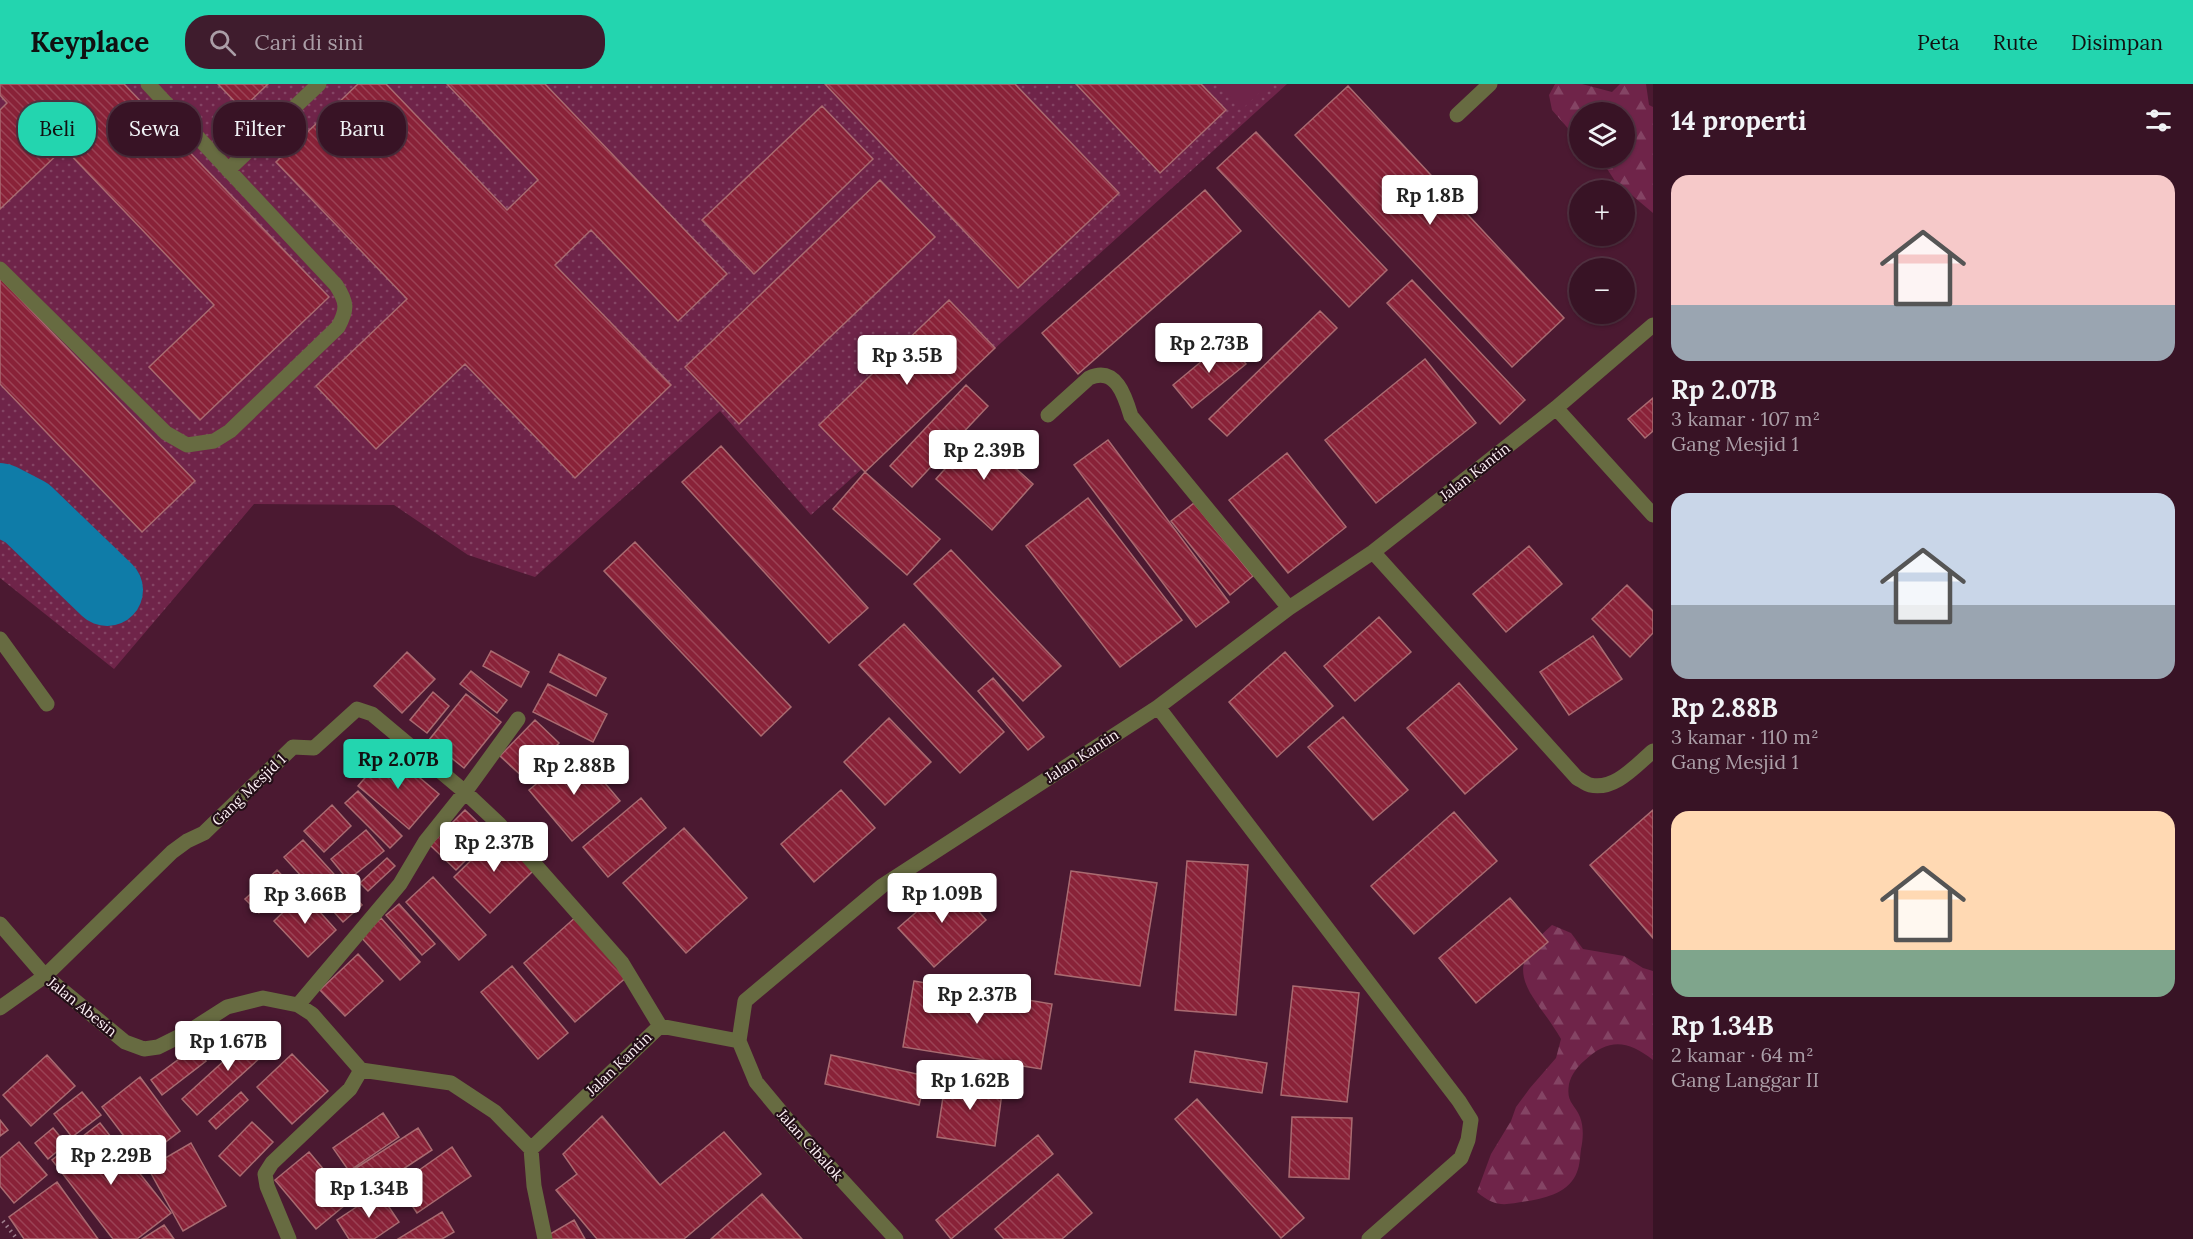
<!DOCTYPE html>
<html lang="id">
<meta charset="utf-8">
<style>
:root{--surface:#381325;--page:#3f1c2d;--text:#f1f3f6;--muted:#ab9ea7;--line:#523242;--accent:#23d5af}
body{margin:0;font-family:Lora,serif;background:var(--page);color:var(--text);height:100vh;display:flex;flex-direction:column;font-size:22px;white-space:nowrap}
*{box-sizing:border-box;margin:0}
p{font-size:20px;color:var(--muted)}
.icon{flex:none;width:33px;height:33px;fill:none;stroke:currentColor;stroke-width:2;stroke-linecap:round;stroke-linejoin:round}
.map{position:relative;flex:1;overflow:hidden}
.panel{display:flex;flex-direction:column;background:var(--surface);width:540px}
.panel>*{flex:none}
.top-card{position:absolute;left:18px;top:18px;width:570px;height:54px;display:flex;gap:12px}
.controls{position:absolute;left:1569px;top:18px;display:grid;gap:12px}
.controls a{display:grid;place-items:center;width:66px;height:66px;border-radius:50%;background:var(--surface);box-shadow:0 2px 4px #0004,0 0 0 2px var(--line);font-size:30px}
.price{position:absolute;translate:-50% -51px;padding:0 14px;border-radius:6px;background:#fff;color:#222;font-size:20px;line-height:39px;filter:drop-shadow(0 2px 3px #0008)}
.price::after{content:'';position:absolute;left:50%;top:36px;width:18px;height:14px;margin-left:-9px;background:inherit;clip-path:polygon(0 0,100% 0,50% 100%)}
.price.current{background:var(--accent);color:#111}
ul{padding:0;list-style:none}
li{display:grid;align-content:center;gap:12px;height:318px;padding:0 18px}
li span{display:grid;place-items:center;height:186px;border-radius:18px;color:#555}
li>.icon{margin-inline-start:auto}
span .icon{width:108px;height:108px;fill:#fffc;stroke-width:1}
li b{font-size:26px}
h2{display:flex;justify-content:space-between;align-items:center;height:72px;padding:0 18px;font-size:26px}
.chip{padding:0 21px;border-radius:24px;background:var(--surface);box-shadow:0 2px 4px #0004,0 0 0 2px var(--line);font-size:21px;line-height:54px}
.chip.current{background:var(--accent);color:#111}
header{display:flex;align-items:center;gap:36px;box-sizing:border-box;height:84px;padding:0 30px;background:var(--accent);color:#111}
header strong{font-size:28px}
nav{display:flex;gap:33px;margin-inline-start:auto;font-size:21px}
.search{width:420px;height:54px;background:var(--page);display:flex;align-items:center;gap:15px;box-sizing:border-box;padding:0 21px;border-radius:24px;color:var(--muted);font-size:22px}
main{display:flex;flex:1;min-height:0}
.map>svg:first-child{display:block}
.grass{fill:url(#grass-dots)}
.forest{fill:url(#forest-firs)}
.pitch{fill:#6f2449}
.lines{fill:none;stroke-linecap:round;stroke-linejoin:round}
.river{stroke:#0f7ca8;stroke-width:72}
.building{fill:url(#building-back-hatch);stroke:#a96b71;stroke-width:1.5}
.path{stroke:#a0808f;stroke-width:4;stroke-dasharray:1.5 4.5;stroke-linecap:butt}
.minor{stroke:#676b41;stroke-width:15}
.labels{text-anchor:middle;stroke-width:4.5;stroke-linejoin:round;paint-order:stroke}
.street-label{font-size:15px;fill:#fdf0f5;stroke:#230e17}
</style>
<header>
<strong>Keyplace</strong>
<div class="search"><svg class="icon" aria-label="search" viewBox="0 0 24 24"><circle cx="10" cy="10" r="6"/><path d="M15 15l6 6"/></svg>Cari di sini</div>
<nav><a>Peta</a><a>Rute</a><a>Disimpan</a></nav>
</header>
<main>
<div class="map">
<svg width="1653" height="1155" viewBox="0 0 1653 1155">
<defs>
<pattern id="grass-dots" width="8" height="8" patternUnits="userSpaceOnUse" patternTransform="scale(1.5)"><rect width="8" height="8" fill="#6f2449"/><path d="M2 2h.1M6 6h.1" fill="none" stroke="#844464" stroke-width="1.8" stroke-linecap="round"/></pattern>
<pattern id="forest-firs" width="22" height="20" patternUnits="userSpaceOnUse" patternTransform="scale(1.5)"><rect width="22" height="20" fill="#6f2449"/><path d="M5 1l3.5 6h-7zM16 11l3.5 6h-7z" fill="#844464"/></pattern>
<pattern id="building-back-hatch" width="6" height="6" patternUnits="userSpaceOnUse" patternTransform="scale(1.5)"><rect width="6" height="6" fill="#892238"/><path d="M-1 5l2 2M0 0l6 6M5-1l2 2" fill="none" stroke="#9b4255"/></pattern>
</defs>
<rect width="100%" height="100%" fill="#4b1931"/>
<path class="grass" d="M 0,0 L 1287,0 L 811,431 L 720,327 L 535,493 L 468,471 L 394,421 L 254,420 L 114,585 L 0,494 Z"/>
<path class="forest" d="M 1555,0 L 1582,0 L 1612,8 L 1620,0 L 1646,0 L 1649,21 L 1653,23 L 1653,129 L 1615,97 L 1600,74 L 1624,74 L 1624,28 L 1580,28 L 1579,57 L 1552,26 L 1549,11 Z
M 1552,841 L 1571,849 L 1583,865 L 1624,872 L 1643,884 L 1653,887 L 1653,976 C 1627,956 1609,954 1584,977 C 1578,982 1571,991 1569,1000 C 1566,1019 1574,1019 1580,1033 C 1584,1043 1583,1056 1581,1065 C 1580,1072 1580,1081 1577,1088 C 1570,1108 1546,1114 1528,1117 C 1504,1121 1496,1124 1477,1108 L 1491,1070 L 1511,1037 L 1516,1023 L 1530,1004 L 1556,974 L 1561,955 C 1534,908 1496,889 1552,841 Z"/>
<path class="pitch" d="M 1219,0 L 1269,0 L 1242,25 Z"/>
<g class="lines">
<path class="river" d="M 0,415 L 27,429 L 107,506"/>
</g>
<path class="building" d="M 0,0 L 124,0 L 329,213 L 200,336 L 149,283 L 214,221 L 64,64 L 0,125 L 0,26 L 7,19 L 0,11 Z
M 218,0 L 268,0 L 242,25 Z
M 358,0 L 386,0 L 507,126 L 538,96 L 447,0 L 545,0 L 727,190 L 678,237 L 591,146 L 555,181 L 671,301 L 575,394 L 465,280 L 376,365 L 316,302 L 407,215 L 276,78 Z
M 825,0 L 1015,0 L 1119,109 L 1018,204 Z
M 1076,0 L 1201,0 L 1226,26 L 1160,89 Z
M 1348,2 L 1564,234 L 1512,283 L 1295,51 Z
M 822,22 L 873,75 L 754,190 L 702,136 Z
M 1256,48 L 1387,186 L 1349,223 L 1217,84 Z
M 880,96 L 935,153 L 739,340 L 685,283 Z
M 1205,106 L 1241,147 L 1078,290 L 1042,249 Z
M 0,194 L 195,397 L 142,448 L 0,300 Z
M 1412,196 L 1525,316 L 1500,340 L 1387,219 Z
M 949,216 L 995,264 L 865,388 L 819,341 Z
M 1320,227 L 1337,244 L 1227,352 L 1209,335 Z
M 1226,257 L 1246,280 L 1192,324 L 1173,301 Z
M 1425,275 L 1476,339 L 1376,419 L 1325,356 Z
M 966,301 L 988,322 L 912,403 L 890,382 Z
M 1653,314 L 1653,347 L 1645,354 L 1628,335 Z
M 977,349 L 1033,400 L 992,446 L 936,395 Z
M 1108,356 L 1229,518 L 1196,543 L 1074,381 Z
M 721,362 L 868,524 L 829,559 L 682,398 Z
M 1287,369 L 1346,443 L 1288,489 L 1229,416 Z
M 865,388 L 940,455 L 907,491 L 833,425 Z
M 1088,414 L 1182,536 L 1120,583 L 1026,462 Z
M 1194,419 L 1253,492 L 1230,511 L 1171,437 Z
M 635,458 L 791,623 L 761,652 L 604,487 Z
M 1529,462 L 1562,500 L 1506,548 L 1473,510 Z
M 951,466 L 1061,582 L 1023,617 L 914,500 Z
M 1627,501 L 1653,527 L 1653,549 L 1630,573 L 1592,535 Z
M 1379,533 L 1411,568 L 1355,617 L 1324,582 Z
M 904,540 L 1004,648 L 960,689 L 859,581 Z
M 1593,552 L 1622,595 L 1569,631 L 1540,588 Z
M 491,567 L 529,588 L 521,603 L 483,582 Z
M 407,568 L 435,595 L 402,629 L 374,602 Z
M 1285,568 L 1333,622 L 1277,673 L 1229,618 Z
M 559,570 L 606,594 L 596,612 L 550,588 Z
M 471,587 L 507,616 L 497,629 L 460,600 Z
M 993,594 L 1044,653 L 1028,666 L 978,607 Z
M 1459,599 L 1517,665 L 1465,710 L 1407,644 Z
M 548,600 L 607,630 L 593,658 L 533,628 Z
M 433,608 L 449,622 L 427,649 L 410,636 Z
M 466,610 L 501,638 L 464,684 L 429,656 Z
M 1343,633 L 1408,706 L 1373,736 L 1308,663 Z
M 889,634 L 931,678 L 885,721 L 844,678 Z
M 535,636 L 559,659 L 525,695 L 500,672 Z
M 577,666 L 620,717 L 572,757 L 529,706 Z
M 388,667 L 439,710 L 409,745 L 358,702 Z
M 841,706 L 875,744 L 814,798 L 781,760 Z
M 358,707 L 402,752 L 390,764 L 345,719 Z
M 641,714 L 666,744 L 608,793 L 583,763 Z
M 332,721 L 351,742 L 324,768 L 304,747 Z
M 465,726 L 491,751 L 456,786 L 430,761 Z
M 1653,726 L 1653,854 L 1590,781 Z
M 1454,728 L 1497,777 L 1414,850 L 1371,802 Z
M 684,744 L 747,814 L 686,869 L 623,799 Z
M 366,746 L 384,767 L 348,796 L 331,775 Z
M 499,749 L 535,785 L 490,829 L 454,793 Z
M 303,756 L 362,821 L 343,838 L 284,773 Z
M 387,774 L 395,782 L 368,807 L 360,799 Z
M 1187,777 L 1248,781 L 1236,931 L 1175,926 Z
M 277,786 L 290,800 L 259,829 L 245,815 Z
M 1071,787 L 1157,799 L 1140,902 L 1055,890 Z
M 433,793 L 486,851 L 459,876 L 406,818 Z
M 952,797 L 986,836 L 934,883 L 898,844 Z
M 303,809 L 336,846 L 308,873 L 274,837 Z
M 1510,814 L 1548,858 L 1476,919 L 1439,874 Z
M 399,820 L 435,860 L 422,871 L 386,831 Z
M 577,832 L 629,891 L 575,938 L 524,879 Z
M 381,834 L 420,878 L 400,896 L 361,853 Z
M 358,870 L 383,897 L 345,932 L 320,906 Z
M 512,882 L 568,949 L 538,975 L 481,908 Z
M 914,897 L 1052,920 L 1041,985 L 903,963 Z
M 1293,902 L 1359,909 L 1347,1018 L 1281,1011 Z
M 258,946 L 273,962 L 197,1031 L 182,1015 Z
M 195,963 L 206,977 L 162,1011 L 151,996 Z
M 1195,967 L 1267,979 L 1262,1009 L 1190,998 Z
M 292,970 L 328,1007 L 292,1040 L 257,1003 Z
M 47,971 L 75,1002 L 31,1042 L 3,1011 Z
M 831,971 L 926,992 L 919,1021 L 825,1000 Z
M 140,993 L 180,1047 L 142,1076 L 102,1023 Z
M 946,993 L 1003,1001 L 995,1062 L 937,1053 Z
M 82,1008 L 101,1031 L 72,1053 L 54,1030 Z
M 241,1008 L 248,1016 L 216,1045 L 209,1037 Z
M 1197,1015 L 1304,1134 L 1281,1154 L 1175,1035 Z
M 383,1029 L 399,1053 L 349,1087 L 333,1064 Z
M 602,1032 L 660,1101 L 724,1048 L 761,1090 L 684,1155 L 597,1155 L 556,1106 L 577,1090 L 563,1070 Z
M 1292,1033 L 1352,1034 L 1349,1095 L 1289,1093 Z
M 0,1036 L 8,1046 L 0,1052 Z
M 252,1038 L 273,1058 L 240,1092 L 219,1072 Z
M 100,1039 L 171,1129 L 137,1155 L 113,1155 L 52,1076 Z
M 53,1044 L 66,1060 L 48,1075 L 35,1059 Z
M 418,1044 L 432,1066 L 367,1109 L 353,1086 Z
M 1038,1051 L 1053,1070 L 951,1155 L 936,1136 Z
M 19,1058 L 47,1091 L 14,1119 L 0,1102 L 0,1074 Z
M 191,1059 L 226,1122 L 183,1147 L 148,1084 Z
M 452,1063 L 471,1092 L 417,1129 L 398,1101 Z
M 309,1068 L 350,1117 L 316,1145 L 275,1096 Z
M 1058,1090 L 1092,1129 L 1062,1155 L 1004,1155 L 995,1145 Z
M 57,1098 L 98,1155 L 24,1155 L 9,1133 Z
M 379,1108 L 399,1138 L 374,1155 L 349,1155 L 337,1136 Z
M 762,1110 L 802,1155 L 711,1155 Z
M 442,1128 L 454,1148 L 442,1155 L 398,1155 Z
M 574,1136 L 585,1155 L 546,1155 L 545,1153 Z
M 164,1141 L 174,1155 L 142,1155 Z"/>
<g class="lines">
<path class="path" d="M 3,1137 L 17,1155"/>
<path class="minor" d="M 1457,31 L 1490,0
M 228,86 L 319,0
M 0,185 L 166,349 L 187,361 L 214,357 L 230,347 L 338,243 C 348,225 347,218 336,201 L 148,0
M 1556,324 L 1653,431
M 1048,331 L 1089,294 C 1116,282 1125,312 1131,332 L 1289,524
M 1373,468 L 1577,694 C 1581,696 1586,700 1590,701 C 1615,707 1636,681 1653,667
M 0,555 L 47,620
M 1158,623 L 1459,1017 L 1471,1036 L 1468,1056 L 1461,1074 L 1369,1155
M 0,840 L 45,892 L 125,958 L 144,965 L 158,963 L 188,948 L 227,923 L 263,914 L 298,921 L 312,930 L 361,986 L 451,999 L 495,1028 L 531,1065 L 534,1102 L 545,1155
M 298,921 L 400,800 L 425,758 L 465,708 L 518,635
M 0,924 L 45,892 L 172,768 L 187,757 L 204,749 L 293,663 L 314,664 L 357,625 L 372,630 L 465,708 L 499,740 L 622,879 L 660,942
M 739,957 L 756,998 L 796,1046 L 896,1155
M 531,1065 L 660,942 L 739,957 L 745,917 L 882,802 L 1158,623 L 1289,524 L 1373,468 L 1556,324 L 1653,241
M 289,1155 L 267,1102 L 265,1090 L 272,1079 L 350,1005 L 361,986"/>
</g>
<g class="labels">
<g class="street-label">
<text transform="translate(1475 388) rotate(-38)" y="5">Jalan Kantin</text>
<text transform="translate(1082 672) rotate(-33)" y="5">Jalan Kantin</text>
<text transform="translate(249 706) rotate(-44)" y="5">Gang Mesjid 1</text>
<text transform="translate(82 923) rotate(39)" y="5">Jalan Abesin</text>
<text transform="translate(619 980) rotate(-44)" y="5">Jalan Kantin</text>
<text transform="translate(810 1061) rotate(48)" y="5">Jalan Cibalok</text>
</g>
</g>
</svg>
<div class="controls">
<a><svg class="icon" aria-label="layers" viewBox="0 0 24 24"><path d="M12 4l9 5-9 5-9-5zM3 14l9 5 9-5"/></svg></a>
<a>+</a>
<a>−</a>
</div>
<b class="price" style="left:1430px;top:142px">Rp 1.8B</b>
<b class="price" style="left:1209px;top:290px">Rp 2.73B</b>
<b class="price" style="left:907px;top:302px">Rp 3.5B</b>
<b class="price" style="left:984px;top:397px">Rp 2.39B</b>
<b class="price current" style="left:398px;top:706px">Rp 2.07B</b>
<b class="price" style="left:574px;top:712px">Rp 2.88B</b>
<b class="price" style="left:494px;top:789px">Rp 2.37B</b>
<b class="price" style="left:942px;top:840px">Rp 1.09B</b>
<b class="price" style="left:305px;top:841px">Rp 3.66B</b>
<b class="price" style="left:977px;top:941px">Rp 2.37B</b>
<b class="price" style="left:228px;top:988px">Rp 1.67B</b>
<b class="price" style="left:970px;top:1027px">Rp 1.62B</b>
<b class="price" style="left:111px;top:1102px">Rp 2.29B</b>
<b class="price" style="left:369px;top:1135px">Rp 1.34B</b>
<div class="top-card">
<a class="chip current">Beli</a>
<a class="chip">Sewa</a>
<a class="chip">Filter</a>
<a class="chip">Baru</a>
</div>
</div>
<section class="panel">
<h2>14 properti<svg class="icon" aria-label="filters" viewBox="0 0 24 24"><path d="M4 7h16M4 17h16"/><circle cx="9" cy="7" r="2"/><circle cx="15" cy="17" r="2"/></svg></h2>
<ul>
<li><span style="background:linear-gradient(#f6c9c9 70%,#9aa5b1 0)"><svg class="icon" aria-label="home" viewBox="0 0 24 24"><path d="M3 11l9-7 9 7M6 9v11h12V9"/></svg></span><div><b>Rp 2.07B</b><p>3 kamar · 107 m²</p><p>Gang Mesjid 1</p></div></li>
<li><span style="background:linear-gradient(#c9d6e8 60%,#9aa5b1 0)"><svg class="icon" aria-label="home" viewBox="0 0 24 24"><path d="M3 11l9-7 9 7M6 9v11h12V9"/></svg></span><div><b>Rp 2.88B</b><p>3 kamar · 110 m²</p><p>Gang Mesjid 1</p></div></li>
<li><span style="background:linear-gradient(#ffd9b3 75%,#7fa58c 0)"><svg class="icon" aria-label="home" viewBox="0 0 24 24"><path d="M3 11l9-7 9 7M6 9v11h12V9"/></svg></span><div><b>Rp 1.34B</b><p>2 kamar · 64 m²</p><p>Gang Langgar II</p></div></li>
</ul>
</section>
</main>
